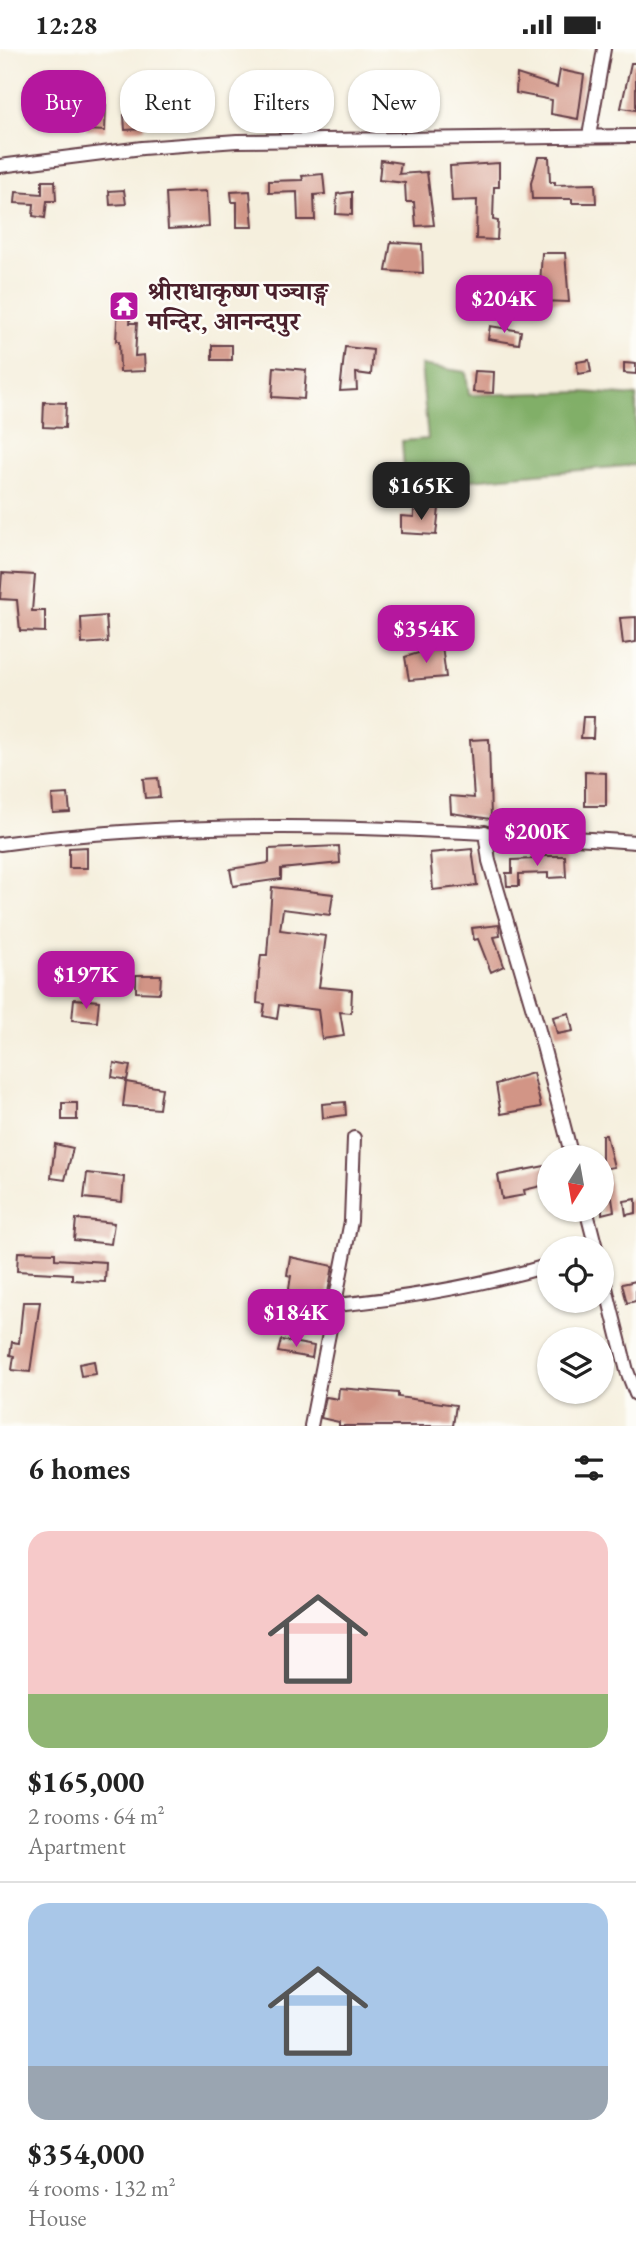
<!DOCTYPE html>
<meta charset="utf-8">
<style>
:root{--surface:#fff;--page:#f6f6f6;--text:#222;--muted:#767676;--line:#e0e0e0;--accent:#b5179e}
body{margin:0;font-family:"EB Garamond","Noto Serif Devanagari",serif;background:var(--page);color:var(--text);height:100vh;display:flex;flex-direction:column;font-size:26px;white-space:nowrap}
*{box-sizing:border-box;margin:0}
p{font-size:23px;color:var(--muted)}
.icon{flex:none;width:38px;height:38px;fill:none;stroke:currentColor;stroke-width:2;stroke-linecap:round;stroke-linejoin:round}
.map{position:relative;height:1377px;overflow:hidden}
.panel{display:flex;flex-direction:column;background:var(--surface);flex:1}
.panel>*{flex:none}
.hud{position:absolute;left:21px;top:21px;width:595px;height:63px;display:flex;gap:14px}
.needle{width:46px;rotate:191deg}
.controls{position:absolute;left:537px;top:1096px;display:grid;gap:14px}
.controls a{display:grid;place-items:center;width:77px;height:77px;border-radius:50%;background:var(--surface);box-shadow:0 2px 5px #0004;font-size:35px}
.price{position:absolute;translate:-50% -60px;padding:0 16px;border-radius:14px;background:var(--accent);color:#fff;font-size:23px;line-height:46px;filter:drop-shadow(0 2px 4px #0008)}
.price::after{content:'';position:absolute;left:50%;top:42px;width:21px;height:16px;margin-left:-10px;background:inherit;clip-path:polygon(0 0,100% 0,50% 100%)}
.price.active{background:#222;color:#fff}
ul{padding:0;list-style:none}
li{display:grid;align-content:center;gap:14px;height:371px;padding:0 28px}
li+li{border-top:2px solid var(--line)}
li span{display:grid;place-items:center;height:217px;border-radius:21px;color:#555}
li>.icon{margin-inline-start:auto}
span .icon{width:126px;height:126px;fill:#fffc;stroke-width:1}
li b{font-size:30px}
h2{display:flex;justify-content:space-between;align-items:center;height:84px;padding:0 28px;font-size:30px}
.chip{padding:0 24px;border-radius:28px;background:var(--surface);box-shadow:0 2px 5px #0004;font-size:24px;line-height:63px}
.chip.active{background:var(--accent);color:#fff}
.status{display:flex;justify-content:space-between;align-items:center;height:49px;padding:0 35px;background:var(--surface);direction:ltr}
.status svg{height:19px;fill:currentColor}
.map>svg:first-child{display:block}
.forest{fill:#81af68;stroke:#66674a;stroke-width:2}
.building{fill:#d29586}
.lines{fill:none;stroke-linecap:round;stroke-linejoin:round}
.minor-casing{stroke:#643e46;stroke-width:16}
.minor{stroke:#fff;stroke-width:12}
.labels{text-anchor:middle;stroke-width:5;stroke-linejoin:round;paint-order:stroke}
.poi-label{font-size:26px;font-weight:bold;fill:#4a1f2b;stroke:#fdfcf7;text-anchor:start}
</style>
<div class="status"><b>12:28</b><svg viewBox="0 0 49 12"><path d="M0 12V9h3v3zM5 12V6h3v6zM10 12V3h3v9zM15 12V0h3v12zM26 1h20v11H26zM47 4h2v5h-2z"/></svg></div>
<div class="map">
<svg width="636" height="1377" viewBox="0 0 636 1377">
<rect width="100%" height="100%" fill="#fdfcf7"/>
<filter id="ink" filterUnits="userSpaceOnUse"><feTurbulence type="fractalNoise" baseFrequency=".0143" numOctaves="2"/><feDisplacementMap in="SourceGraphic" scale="14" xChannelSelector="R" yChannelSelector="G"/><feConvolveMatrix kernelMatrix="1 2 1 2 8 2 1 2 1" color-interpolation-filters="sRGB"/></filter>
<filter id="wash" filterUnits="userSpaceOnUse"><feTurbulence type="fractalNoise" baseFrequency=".00686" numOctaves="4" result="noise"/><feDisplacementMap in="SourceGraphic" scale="28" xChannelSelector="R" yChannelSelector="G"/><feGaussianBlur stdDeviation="1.57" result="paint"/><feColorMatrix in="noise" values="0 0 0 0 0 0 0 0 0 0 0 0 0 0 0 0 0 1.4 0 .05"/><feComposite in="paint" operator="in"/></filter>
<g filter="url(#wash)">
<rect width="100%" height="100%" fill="#f5efdd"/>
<path class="forest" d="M 421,316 L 466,323 L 469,346 L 583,343 L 636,347 L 636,416 L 405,437 L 402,392 L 428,390 Z"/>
<g id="blocks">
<path class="building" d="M 631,14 L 636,14 L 636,61 L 621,59 Z
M 560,21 L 584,26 L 578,70 L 551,65 L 552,51 L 516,44 L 517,25 L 557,38 Z
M 190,50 L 206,52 L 202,72 L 188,71 Z
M 87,55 L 106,56 L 105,82 L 86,81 Z
M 124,66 L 143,66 L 144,80 L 125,81 Z
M 538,108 L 549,108 L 550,133 L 555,133 L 555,136 L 595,135 L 596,154 L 572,154 L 572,150 L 532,150 L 531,134 Z
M 381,111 L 401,114 L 399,125 L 427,123 L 434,176 L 416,177 L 414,153 L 406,153 L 405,134 L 379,131 Z
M 499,114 L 499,138 L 494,138 L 493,171 L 498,172 L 497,191 L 476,190 L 477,151 L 452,152 L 450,117 Z
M 323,125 L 325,145 L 314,146 L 315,171 L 298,171 L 297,143 L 269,144 L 269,132 L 303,131 L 302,127 Z
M 42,132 L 55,132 L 56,152 L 47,152 L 45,169 L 33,167 L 34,155 L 15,154 L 16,143 L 42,145 Z
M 124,141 L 126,155 L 110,156 L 109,142 Z
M 207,142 L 209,178 L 168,180 L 166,144 Z
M 250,142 L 253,178 L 237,178 L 237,153 L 232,153 L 231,143 Z
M 352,143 L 352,166 L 336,165 L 337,145 Z
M 391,193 L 422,195 L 423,224 L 386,222 Z
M 542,204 L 565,204 L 569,253 L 539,252 Z
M 118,257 L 131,258 L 130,274 L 137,274 L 135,307 L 144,306 L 145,322 L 120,323 L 119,292 L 116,292 Z
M 490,277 L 521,282 L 519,295 L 488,290 Z
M 212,296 L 232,296 L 232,311 L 212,311 Z
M 345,298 L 373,301 L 371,326 L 356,324 L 357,341 L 340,342 Z
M 589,311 L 591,323 L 578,325 L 577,313 Z
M 624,314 L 636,315 L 636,325 L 624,324 Z
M 274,318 L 306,321 L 304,350 L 272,348 Z
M 475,322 L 494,323 L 493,344 L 473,343 Z
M 44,353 L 66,354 L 65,379 L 43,378 Z
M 414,459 L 439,459 L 436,486 L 401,484 L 401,467 L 414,468 Z
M 2,524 L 35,526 L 32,562 L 45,562 L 45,583 L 20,582 L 17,551 L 0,550 Z
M 106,567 L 108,593 L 82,595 L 81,569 Z
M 636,568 L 636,593 L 623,595 L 620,569 Z
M 442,597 L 446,628 L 409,631 L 405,608 Z
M 583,668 L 594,668 L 593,689 L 581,689 Z
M 489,690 L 491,770 L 451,764 L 450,747 L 474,749 L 470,691 Z
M 585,723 L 606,724 L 606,757 L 585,757 Z
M 158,729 L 160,748 L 145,749 L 143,730 Z
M 68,745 L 70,763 L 53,764 L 52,746 Z
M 339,797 L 340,814 L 281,820 L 281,830 L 233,837 L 230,820 L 269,814 L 269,800 Z
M 87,798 L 87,819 L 69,819 L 69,799 Z
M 472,800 L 477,836 L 433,841 L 430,804 Z
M 533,807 L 565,807 L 566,828 L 548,829 L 548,824 L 519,825 L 519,837 L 507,837 L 506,824 L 512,824 L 512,811 L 533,810 Z
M 272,838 L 333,845 L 330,866 L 283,860 L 280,881 L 326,887 L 319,938 L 352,941 L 351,964 L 340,963 L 344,987 L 322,990 L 318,961 L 279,956 L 277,970 L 263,967 L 265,955 L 257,954 L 259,923 L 261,906 L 267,906 Z
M 499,876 L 500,887 L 494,888 L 504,917 L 491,923 L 478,890 L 474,891 L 472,879 Z
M 136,926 L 161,926 L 160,944 L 136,943 Z
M 74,950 L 99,952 L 97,973 L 72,971 Z
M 569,964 L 573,982 L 557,985 L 553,968 Z
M 114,1014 L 130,1017 L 127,1031 L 112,1028 Z
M 533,1024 L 541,1058 L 501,1065 L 496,1035 Z
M 126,1033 L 162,1039 L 159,1060 L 123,1057 Z
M 345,1053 L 346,1066 L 323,1069 L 322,1055 Z
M 62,1054 L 77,1054 L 77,1071 L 62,1071 Z
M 602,1086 L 606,1086 L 614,1118 L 602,1120 Z
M 55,1095 L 73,1099 L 65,1131 L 51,1129 Z
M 550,1116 L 550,1135 L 524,1141 L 525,1146 L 502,1150 L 498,1126 Z
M 87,1124 L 124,1128 L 122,1153 L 84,1149 Z
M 608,1125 L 614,1162 L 602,1165 L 602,1126 Z
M 636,1150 L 636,1164 L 626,1166 L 624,1152 Z
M 76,1170 L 114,1174 L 111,1195 L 74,1191 Z
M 18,1203 L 55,1204 L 55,1210 L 106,1213 L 105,1233 L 72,1231 L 72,1225 L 17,1222 Z
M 290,1208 L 333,1217 L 325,1259 L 287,1252 L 291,1227 L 287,1226 Z
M 636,1232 L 636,1252 L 627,1254 L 622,1235 Z
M 23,1253 L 40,1253 L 30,1323 L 12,1321 L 14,1307 L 10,1306 L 12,1293 L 19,1294 Z
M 281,1291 L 314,1297 L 312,1309 L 278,1303 Z
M 94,1312 L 96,1325 L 81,1327 L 79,1315 Z
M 339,1339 L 398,1344 L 398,1348 L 456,1356 L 453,1377 L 339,1377 L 339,1373 L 321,1369 L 326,1348 L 338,1350 Z"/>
</g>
</g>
<g filter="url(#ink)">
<use href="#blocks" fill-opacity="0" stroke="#643e46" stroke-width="2"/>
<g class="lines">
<g class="minor-casing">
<path id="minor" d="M 589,87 L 604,0
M 0,117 L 142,99 L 237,92 L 636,87
M 485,783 L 489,812 L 537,974 L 572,1108
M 0,795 C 210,767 425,779 636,793
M 586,1160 L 596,1199
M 602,1223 L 627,1322 L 636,1345
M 336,1256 C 409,1249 479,1237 550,1216
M 311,1377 L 351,1172 L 354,1089"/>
</g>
<use href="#minor" class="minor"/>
</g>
</g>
<defs>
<g id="temple-square" transform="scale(1.575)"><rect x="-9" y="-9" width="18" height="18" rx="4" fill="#b5179e" stroke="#fdfcf7"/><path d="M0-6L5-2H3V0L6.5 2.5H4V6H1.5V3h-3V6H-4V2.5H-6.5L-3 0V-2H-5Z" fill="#fff"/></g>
</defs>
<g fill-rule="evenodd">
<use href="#temple-square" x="124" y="257"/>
</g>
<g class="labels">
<g class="poi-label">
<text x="147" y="251">श्रीराधाकृष्ण पञ्चाङ्ग<tspan x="147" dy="30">मन्दिर, आनन्दपुर</tspan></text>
</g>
</g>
</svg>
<div class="controls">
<a><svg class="needle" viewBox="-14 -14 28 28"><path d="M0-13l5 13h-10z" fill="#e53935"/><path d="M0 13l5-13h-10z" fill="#767676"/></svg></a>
<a><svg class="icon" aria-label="locate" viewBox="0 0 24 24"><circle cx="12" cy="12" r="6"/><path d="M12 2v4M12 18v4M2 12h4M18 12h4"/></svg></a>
<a><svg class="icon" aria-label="layers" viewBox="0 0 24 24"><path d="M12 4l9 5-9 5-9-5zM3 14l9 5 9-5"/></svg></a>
</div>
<b class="price" style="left:504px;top:286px">$204K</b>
<b class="price active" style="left:421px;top:473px">$165K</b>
<b class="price" style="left:426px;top:616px">$354K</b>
<b class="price" style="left:537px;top:819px">$200K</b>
<b class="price" style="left:86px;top:962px">$197K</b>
<b class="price" style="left:296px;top:1300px">$184K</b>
<div class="hud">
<a class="chip active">Buy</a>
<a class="chip">Rent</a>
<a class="chip">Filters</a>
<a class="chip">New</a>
</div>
</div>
<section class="panel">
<h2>6 homes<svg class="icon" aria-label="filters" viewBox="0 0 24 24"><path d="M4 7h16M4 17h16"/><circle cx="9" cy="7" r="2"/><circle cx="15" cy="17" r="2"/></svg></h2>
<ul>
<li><span style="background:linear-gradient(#f6c9c9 75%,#8fb573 0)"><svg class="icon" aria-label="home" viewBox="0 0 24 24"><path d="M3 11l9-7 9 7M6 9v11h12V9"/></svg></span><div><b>$165,000</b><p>2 rooms · 64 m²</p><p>Apartment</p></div></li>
<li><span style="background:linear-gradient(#a9c7e8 75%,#9aa5b1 0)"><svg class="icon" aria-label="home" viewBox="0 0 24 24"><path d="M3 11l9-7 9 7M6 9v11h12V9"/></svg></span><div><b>$354,000</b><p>4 rooms · 132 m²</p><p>House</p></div></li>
</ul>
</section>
